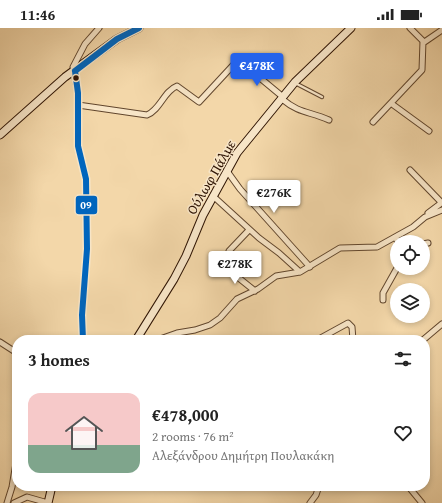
<!DOCTYPE html>
<meta charset="utf-8">
<style>
:root{--surface:#fff;--page:#f6f6f6;--text:#222;--muted:#767676;--accent:#2563eb}
body{margin:0;font-family:"Gentium Book Plus",serif;background:var(--page);color:var(--text);height:100vh;display:flex;flex-direction:column;font-size:15px;white-space:nowrap}
*{box-sizing:border-box;margin:0}
p{font-size:13px;color:var(--muted)}
.icon{flex:none;width:22px;height:22px;fill:none;stroke:currentColor;stroke-width:2;stroke-linecap:round;stroke-linejoin:round}
.map{position:relative;flex:1;overflow:hidden}
.details{position:absolute;left:12px;top:307px;width:418px;height:156px;display:flex;flex-direction:column;background:var(--surface);border-radius:16px;box-shadow:0 2px 6px #0003}
.details>*{flex:none}
.buttons{position:absolute;left:390px;top:207px;display:grid;gap:8px}
.buttons a{display:grid;place-items:center;width:40px;height:40px;border-radius:50%;background:var(--surface);box-shadow:0 2px 6px #0003;font-size:20px}
.price{position:absolute;translate:-50% -34px;padding:0 9px;border-radius:4px;background:#fff;color:#222;font-size:13px;line-height:26px;filter:drop-shadow(0 1px 2px #0008)}
.price::after{content:'';position:absolute;left:50%;top:24px;width:12px;height:9px;margin-left:-6px;background:inherit;clip-path:polygon(0 0,100% 0,50% 100%)}
.price.active{background:var(--accent);color:#fff}
ul{padding:0;list-style:none}
li{display:flex;align-items:center;gap:12px;height:100px;padding:0 16px}
li span{display:grid;place-items:center;flex:none;width:112px;height:80px;border-radius:12px;color:#555}
li>.icon{margin-inline-start:auto}
span .icon{width:48px;height:48px;fill:#fffc;stroke-width:1}
li b{font-size:17px}
h2{display:flex;justify-content:space-between;align-items:center;height:48px;padding:0 16px;font-size:17px}
.status{display:flex;justify-content:space-between;align-items:center;height:28px;padding:0 20px;background:var(--surface);direction:ltr}
.status svg{height:11px;fill:currentColor}
.map>svg:first-child{display:block}
.lines{fill:none;stroke-linecap:round;stroke-linejoin:round}
.lane-casing{stroke:#61462d;stroke-width:4.5}
.street-casing{stroke:#61462d;stroke-width:7}
.secondary-casing{stroke:#301504;stroke-width:9}
.lane{stroke:#f7e5c7;stroke-width:2.5}
.street{stroke:#f7e5c7;stroke-width:5}
.secondary{stroke:#f7e5c7;stroke-width:7}
.bus-1-casing{stroke:#f7e5c7;stroke-width:9}
.bus-1{stroke:#0065bd;stroke-width:6}
.bus-dot{fill:#301504;stroke:#f7e5c7;stroke-width:1.5}
.labels{text-anchor:middle;stroke-width:3;stroke-linejoin:round;paint-order:stroke}
.street-label{font-size:14px;fill:#301504;stroke:#f7e5c7}
.line-badge{stroke:#f7e5c7;stroke-width:1.5}
.badge-label{font-size:11px;text-anchor:middle;font-weight:bold;fill:#fff}
</style>
<div class="status"><b>11:46</b><svg viewBox="0 0 49 12"><path d="M0 12V9h3v3zM5 12V6h3v6zM10 12V3h3v9zM15 12V0h3v12zM26 1h20v11H26zM47 4h2v5h-2z"/></svg></div>
<div class="map">
<svg width="442" height="475" viewBox="0 0 442 475">
<rect width="100%" height="100%" fill="#f3d7a9"/>
<filter id="stains"><feTurbulence type="fractalNoise" baseFrequency=".005" numOctaves="4"/><feColorMatrix values="0 0 0 0 .2 0 0 0 0 .09 0 0 0 0 .02 0 0 0 .5 -.17"/></filter>
<radialGradient id="worn" r=".72"><stop offset=".6" stop-color="#630" stop-opacity="0"/><stop offset="1" stop-color="#630" stop-opacity=".3"/></radialGradient>
<g class="lines">
<g class="lane-casing">
<path id="lane" d="M 295,55 L 322,69"/>
</g>
<g class="street-casing">
<path id="street" d="M 423,15 L 442,2
M 282,71 C 300,86 309,83 329,92
M 392,76 L 429,103
M 78,77 L 147,87 C 160,82 164,63 177,58 L 199,74 L 237,33 L 242,35 L 283,69
M 373,94 L 422,42 L 423,13 L 410,0
M 410,142 L 440,173 L 440,176 L 428,185
M 227,143 L 240,161 L 310,239
M 213,168 L 259,210 L 279,225 L 300,244
M 249,202 L 229,223 L 225,239 L 255,263
M 395,209 L 398,214
M 423,216 L 428,215
M 383,272 L 383,265 L 397,240
M 83,312 L 82,287 L 87,221 L 86,151 L 78,118 L 78,65 L 73,39 L 85,16 L 99,0
M 157,312 L 177,305 L 195,302 L 210,297 L 220,290 L 237,271 L 258,261 L 276,248 L 300,244 L 340,220 L 377,219 L 413,199 L 425,189 L 442,182
M 317,312 L 348,295 L 352,299 L 353,312
M 423,312 L 442,296
M 0,314 L 17,325
M 408,458 L 422,475
M 7,475 L 12,459 L 17,429
M 14,475 L 27,469 L 48,475
M 310,475 L 316,467 L 319,458"/>
</g>
<g class="secondary-casing">
<path id="secondary" d="M 0,107 L 65,49 L 117,11 L 139,0
M 136,312 L 174,251 L 186,228 L 203,187 L 237,125 L 295,54 L 351,0
M 48,475 L 52,458"/>
</g>
<use href="#lane" class="lane"/>
<use href="#street" class="street"/>
<use href="#secondary" class="secondary"/>
<g class="bus-1-casing">
<path id="bus-1" d="M 75,43 L 78,65 L 78,118 L 86,151 L 87,221 L 82,287 L 83,312
M 75,43 L 117,11 L 139,0"/>
</g>
<use href="#bus-1" class="bus-1"/>
</g>
<circle class="bus-dot" cx="76" cy="50" r="3.5"/>
<g class="labels">
<g class="street-label">
<text transform="translate(211 149) rotate(-60)" y="5">Ούλωφ Πάλμε</text>
</g>
</g>
<rect class="line-badge" x="75" y="167" width="23" height="20" rx="4" fill="#0065bd"/>
<g class="badge-label">
<text x="86" y="181">09</text>
</g>
<rect width="100%" height="100%" filter="url(#stains)"/>
<rect width="100%" height="100%" fill="url(#worn)"/>
</svg>
<div class="buttons">
<a><svg class="icon" aria-label="locate" viewBox="0 0 24 24"><circle cx="12" cy="12" r="6"/><path d="M12 2v4M12 18v4M2 12h4M18 12h4"/></svg></a>
<a><svg class="icon" aria-label="layers" viewBox="0 0 24 24"><path d="M12 4l9 5-9 5-9-5zM3 14l9 5 9-5"/></svg></a>
</div>
<b class="price active" style="left:257px;top:59px">€478K</b>
<b class="price" style="left:274px;top:186px">€276K</b>
<b class="price" style="left:235px;top:257px">€278K</b>
<section class="details">
<h2>3 homes<svg class="icon" aria-label="filters" viewBox="0 0 24 24"><path d="M4 7h16M4 17h16"/><circle cx="9" cy="7" r="2"/><circle cx="15" cy="17" r="2"/></svg></h2>
<ul>
<li><span style="background:linear-gradient(#f6c9c9 65%,#7fa58c 0)"><svg class="icon" aria-label="home" viewBox="0 0 24 24"><path d="M3 11l9-7 9 7M6 9v11h12V9"/></svg></span><div><b>€478,000</b><p>2 rooms · 76 m²</p><p>Αλεξάνδρου Δημήτρη Πουλακάκη</p></div><svg class="icon" aria-label="heart" viewBox="0 0 24 24"><path d="M12 20l-8-8c-3-5 5-10 8-4 3-6 11-1 8 4z"/></svg></li>
</ul>
</section>
</div>
